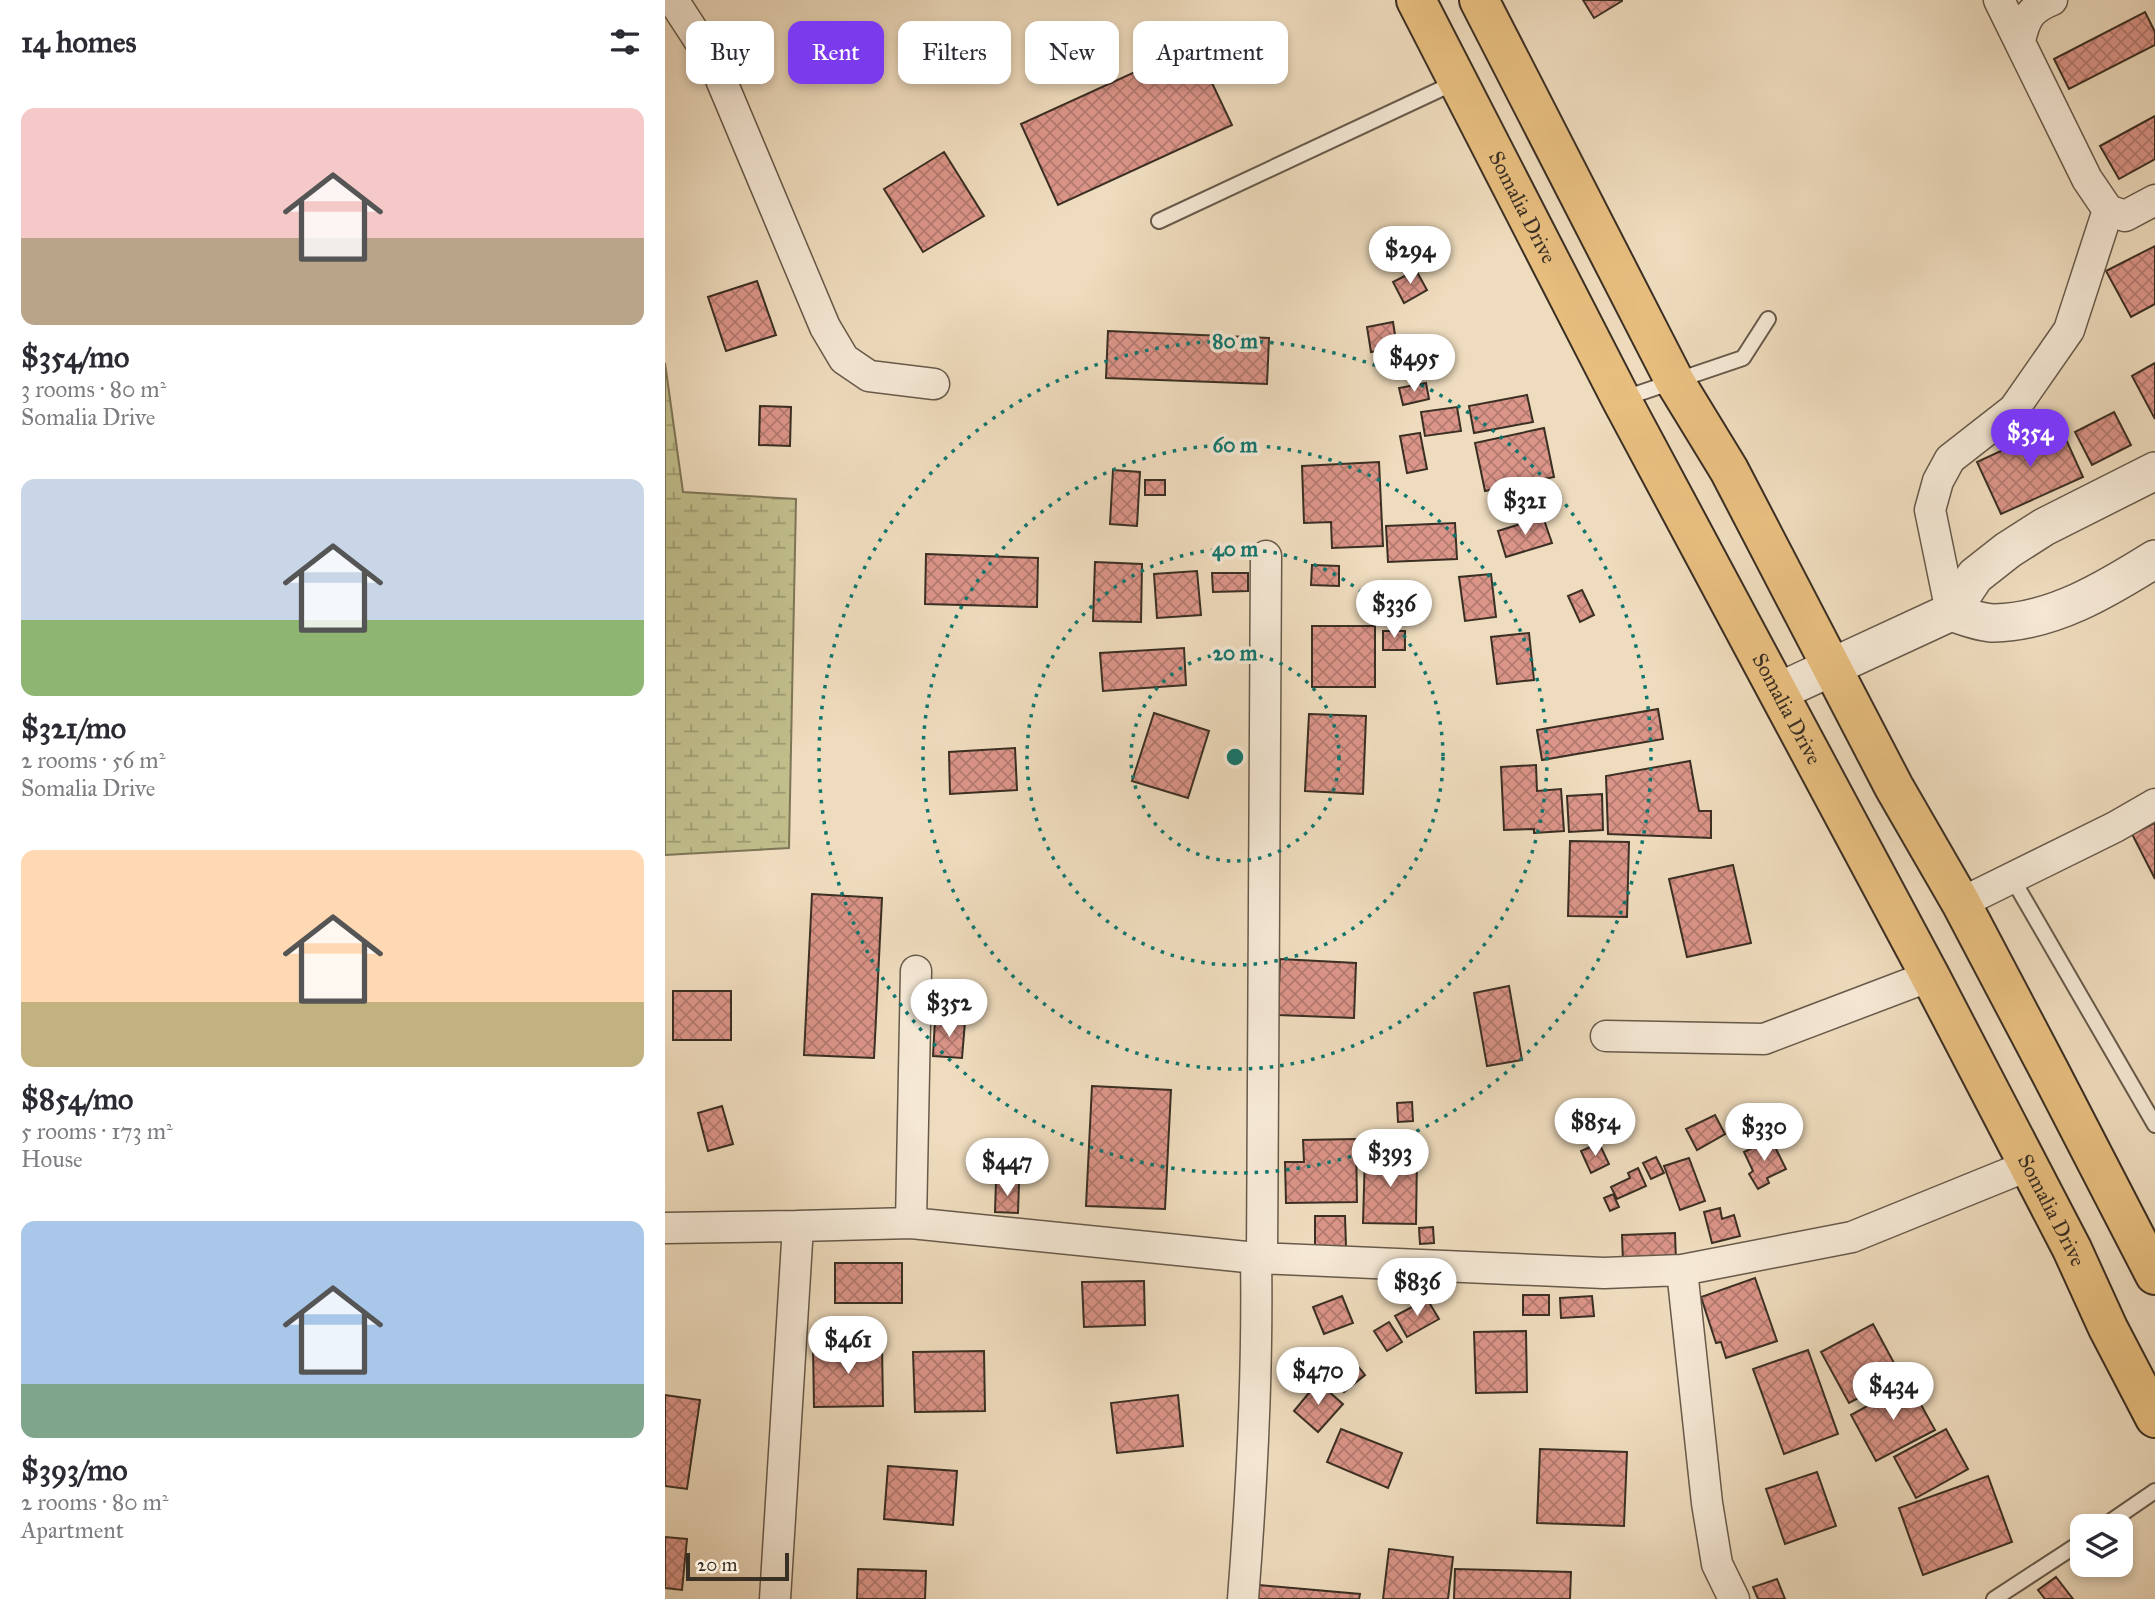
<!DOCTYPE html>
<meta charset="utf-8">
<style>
:root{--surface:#fff;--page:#f7f7f7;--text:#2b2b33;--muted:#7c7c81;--accent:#7c3aed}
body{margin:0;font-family:"IM FELL Great Primer",serif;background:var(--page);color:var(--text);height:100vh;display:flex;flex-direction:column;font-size:26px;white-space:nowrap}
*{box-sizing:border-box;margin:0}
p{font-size:23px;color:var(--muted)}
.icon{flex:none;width:38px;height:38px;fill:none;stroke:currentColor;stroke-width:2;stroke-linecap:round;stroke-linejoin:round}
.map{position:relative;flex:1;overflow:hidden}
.details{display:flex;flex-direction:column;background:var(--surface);width:665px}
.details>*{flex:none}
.banner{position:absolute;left:21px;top:21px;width:665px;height:63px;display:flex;gap:14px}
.buttons{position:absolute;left:1405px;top:1514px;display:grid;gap:14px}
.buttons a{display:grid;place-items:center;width:63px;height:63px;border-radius:14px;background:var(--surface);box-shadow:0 4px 10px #0003;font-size:35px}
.scale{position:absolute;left:21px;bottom:18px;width:103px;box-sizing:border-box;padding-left:7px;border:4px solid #3a2f23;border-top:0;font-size:19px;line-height:24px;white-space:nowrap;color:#3a2f23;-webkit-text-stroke:5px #f5e8d5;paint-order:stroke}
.price{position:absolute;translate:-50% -60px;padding:0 16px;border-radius:24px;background:#fff;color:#222;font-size:23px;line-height:46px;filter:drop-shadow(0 2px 4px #0008)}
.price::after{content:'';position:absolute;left:50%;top:42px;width:21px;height:16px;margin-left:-10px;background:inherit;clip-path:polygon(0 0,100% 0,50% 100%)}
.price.selected{background:var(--accent);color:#fff}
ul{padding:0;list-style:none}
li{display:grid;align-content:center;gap:14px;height:371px;padding:0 21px}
li span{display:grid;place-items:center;height:217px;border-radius:14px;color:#555}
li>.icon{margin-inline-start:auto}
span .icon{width:126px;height:126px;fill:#fffc;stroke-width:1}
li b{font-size:30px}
h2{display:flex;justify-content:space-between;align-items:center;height:84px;padding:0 21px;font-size:30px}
.pill{padding:0 24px;border-radius:14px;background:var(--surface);box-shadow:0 4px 10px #0003;font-size:24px;line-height:63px}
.pill.selected{background:var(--accent);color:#fff}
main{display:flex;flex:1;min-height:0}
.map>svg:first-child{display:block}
.wetland{fill:url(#wetland-marsh);stroke:#7e7658;stroke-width:2}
.building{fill:url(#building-cross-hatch);stroke:#3a2f23;stroke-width:2}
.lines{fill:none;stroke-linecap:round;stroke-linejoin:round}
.service-casing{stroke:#675a4a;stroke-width:18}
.minor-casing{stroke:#675a4a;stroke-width:33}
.tertiary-casing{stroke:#675a4a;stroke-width:40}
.primary-casing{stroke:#3a2f23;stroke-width:42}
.service{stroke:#f5e8d5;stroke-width:14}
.minor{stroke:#f5e8d5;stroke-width:30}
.tertiary{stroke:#f5e8d5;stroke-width:37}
.primary{stroke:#e8be7f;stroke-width:38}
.ring{fill:none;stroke:#0f766e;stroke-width:3.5;stroke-dasharray:3.5 7}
.labels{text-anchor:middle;stroke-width:7;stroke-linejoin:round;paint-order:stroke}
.street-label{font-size:21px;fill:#3a2f23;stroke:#f5e8d5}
.centre{fill:#0f766e;stroke:#f5e8d5;stroke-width:3.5}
.ring-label{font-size:21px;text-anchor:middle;font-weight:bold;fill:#0f766e;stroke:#f5e8d5;stroke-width:7;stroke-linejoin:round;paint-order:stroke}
</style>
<main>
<section class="details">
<h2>14 homes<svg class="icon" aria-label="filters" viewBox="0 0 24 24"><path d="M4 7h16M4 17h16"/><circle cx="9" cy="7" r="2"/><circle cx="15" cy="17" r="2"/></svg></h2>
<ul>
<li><span style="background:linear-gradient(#f6c9c9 60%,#b9a48a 0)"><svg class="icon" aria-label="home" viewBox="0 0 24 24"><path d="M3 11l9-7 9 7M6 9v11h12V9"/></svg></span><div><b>$354/mo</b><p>3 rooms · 80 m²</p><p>Somalia Drive</p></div></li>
<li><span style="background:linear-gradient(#c9d6e8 65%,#8fb573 0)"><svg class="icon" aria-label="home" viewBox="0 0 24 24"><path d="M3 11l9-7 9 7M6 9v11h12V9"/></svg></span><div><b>$321/mo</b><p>2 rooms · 56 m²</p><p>Somalia Drive</p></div></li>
<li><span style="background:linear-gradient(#ffd9b3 70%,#c2b280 0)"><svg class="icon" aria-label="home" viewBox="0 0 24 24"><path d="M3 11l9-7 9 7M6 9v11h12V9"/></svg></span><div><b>$854/mo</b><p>5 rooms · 173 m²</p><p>House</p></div></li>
<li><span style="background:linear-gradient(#a9c7e8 75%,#7fa58c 0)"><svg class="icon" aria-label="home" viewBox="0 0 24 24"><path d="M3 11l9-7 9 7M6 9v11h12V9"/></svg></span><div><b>$393/mo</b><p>2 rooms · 80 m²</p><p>Apartment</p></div></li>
</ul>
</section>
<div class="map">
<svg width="1490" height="1599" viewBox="0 0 1490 1599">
<defs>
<pattern id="wetland-marsh" width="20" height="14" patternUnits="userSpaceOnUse" patternTransform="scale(1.75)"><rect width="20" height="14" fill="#c1be8c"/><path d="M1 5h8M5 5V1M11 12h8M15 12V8" fill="none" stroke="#9e9b72"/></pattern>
<pattern id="building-cross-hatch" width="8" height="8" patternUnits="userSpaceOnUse" patternTransform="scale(1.75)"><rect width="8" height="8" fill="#dc9589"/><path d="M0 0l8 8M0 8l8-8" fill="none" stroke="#b37a70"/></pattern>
</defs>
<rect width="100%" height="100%" fill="#efdcbe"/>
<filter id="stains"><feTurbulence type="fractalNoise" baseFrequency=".00286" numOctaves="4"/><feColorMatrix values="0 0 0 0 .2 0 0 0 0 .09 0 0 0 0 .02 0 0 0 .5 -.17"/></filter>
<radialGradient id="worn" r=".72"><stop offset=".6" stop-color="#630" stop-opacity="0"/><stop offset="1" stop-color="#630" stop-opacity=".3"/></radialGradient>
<path class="wetland" d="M 0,363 L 18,492 L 131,499 L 124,848 L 0,855 Z"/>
<path class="building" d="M 918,0 L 957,0 L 957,1 L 929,18 Z
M 1480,12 L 1490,32 L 1490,45 L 1404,89 L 1389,59 Z
M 529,45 L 567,125 L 393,205 L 356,124 Z
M 1490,116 L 1490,159 L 1454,179 L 1435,146 Z
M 279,152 L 319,216 L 258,252 L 219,189 Z
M 1490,246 L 1490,304 L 1466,317 L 1441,271 Z
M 751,270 L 762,290 L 739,303 L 728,282 Z
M 92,281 L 111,335 L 61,351 L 43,297 Z
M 728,322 L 732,348 L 706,352 L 702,327 Z
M 443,331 L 604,338 L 602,384 L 441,378 Z
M 1490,363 L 1490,419 L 1467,376 Z
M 761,383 L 764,399 L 738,405 L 734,388 Z
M 862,395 L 868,422 L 809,433 L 804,406 Z
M 95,406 L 126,407 L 125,446 L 94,445 Z
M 792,407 L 796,431 L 760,436 L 756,412 Z
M 1449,412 L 1466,445 L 1427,465 L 1410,432 Z
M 1394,424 L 1418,477 L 1336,514 L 1312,462 Z
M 879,428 L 889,477 L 820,491 L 810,443 Z
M 755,433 L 762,469 L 742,473 L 735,436 Z
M 714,462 L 718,546 L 667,548 L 666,522 L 639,523 L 637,466 Z
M 448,470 L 475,472 L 472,526 L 445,524 Z
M 480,480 L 500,480 L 500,495 L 480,495 Z
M 878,517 L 887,543 L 841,557 L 833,531 Z
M 790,523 L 792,559 L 723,562 L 721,526 Z
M 261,554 L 373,558 L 372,607 L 260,604 Z
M 430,562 L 477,564 L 476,622 L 428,621 Z
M 647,565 L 674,566 L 674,586 L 646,585 Z
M 532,571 L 536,615 L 492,618 L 489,574 Z
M 547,573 L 583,573 L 583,591 L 548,592 Z
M 826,574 L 831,617 L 800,621 L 794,577 Z
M 917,590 L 929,615 L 915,622 L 903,596 Z
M 647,626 L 710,626 L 710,687 L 647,687 Z
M 718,631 L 740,631 L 740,650 L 718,650 Z
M 864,633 L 869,680 L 832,684 L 826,637 Z
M 519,648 L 521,685 L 438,691 L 435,653 Z
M 993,709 L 998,739 L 877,760 L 872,730 Z
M 489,713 L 544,731 L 523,798 L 467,781 Z
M 644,714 L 701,716 L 698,794 L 640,791 Z
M 350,748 L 352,790 L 285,794 L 284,752 Z
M 1025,761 L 1034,811 L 1046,811 L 1046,838 L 943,834 L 941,776 Z
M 871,765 L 872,791 L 896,789 L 899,831 L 869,833 L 869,829 L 839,830 L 836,767 Z
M 937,794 L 938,830 L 904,832 L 902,796 Z
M 1490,823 L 1490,879 L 1467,834 Z
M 905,841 L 964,842 L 962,917 L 903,916 Z
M 1068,865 L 1086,943 L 1022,957 L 1004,879 Z
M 147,894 L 217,898 L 209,1058 L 139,1055 Z
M 615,959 L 691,963 L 689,1018 L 613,1015 Z
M 844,986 L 857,1060 L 822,1066 L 809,993 Z
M 8,991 L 66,991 L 66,1040 L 8,1040 Z
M 270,1020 L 300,1022 L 297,1058 L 268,1056 Z
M 427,1086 L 506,1090 L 500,1209 L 421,1206 Z
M 747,1102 L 748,1121 L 733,1122 L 732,1103 Z
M 57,1106 L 68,1144 L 43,1151 L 33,1113 Z
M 1050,1115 L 1060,1134 L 1032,1150 L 1021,1129 Z
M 691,1139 L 692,1202 L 621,1203 L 620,1162 L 639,1162 L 638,1140 Z
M 1106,1139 L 1121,1169 L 1102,1178 L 1104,1183 L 1093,1189 L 1084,1174 L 1088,1171 L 1079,1152 Z
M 934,1143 L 944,1164 L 926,1173 L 916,1151 Z
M 700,1154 L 752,1156 L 751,1224 L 698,1223 Z
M 991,1157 L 999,1173 L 986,1179 L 978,1163 Z
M 1024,1158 L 1040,1201 L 1015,1210 L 999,1166 Z
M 973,1168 L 981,1186 L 952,1199 L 946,1187 L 965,1178 L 963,1173 Z
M 331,1182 L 354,1183 L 353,1213 L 330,1212 Z
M 948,1194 L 954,1207 L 945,1211 L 939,1198 Z
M 1055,1208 L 1057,1219 L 1069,1215 L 1075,1236 L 1047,1243 L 1039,1212 Z
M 650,1216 L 680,1216 L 681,1247 L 650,1247 Z
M 768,1227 L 769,1243 L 755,1244 L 754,1228 Z
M 1010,1233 L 1011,1261 L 958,1263 L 957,1235 Z
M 170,1263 L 237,1263 L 237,1303 L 170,1303 Z
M 1090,1278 L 1112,1341 L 1061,1358 L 1056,1342 L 1051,1343 L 1036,1297 Z
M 479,1281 L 480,1325 L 419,1327 L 417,1282 Z
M 858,1295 L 884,1295 L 884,1315 L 858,1315 Z
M 677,1296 L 688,1323 L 659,1334 L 648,1307 Z
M 927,1296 L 929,1316 L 896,1318 L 895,1298 Z
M 762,1299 L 774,1319 L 742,1337 L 730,1316 Z
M 724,1322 L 737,1342 L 722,1351 L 709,1331 Z
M 1208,1324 L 1236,1376 L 1184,1403 L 1156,1352 Z
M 861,1331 L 862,1392 L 811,1393 L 809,1332 Z
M 217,1345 L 218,1406 L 149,1407 L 148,1346 Z
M 680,1350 L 700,1375 L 679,1392 L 659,1368 Z
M 1143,1350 L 1173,1434 L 1119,1454 L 1088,1369 Z
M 319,1351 L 320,1411 L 250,1412 L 248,1352 Z
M 653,1382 L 678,1404 L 653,1432 L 629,1411 Z
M 1244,1383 L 1270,1430 L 1211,1461 L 1186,1415 Z
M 0,1395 L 35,1400 L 22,1489 L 0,1486 Z
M 513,1395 L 518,1446 L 452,1453 L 446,1403 Z
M 676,1429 L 737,1453 L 723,1488 L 662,1462 Z
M 1281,1429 L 1303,1469 L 1251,1498 L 1229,1457 Z
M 875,1449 L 962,1452 L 959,1526 L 872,1523 Z
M 223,1466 L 292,1471 L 288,1525 L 219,1519 Z
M 1152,1472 L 1171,1526 L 1120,1544 L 1101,1489 Z
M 1323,1476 L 1347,1542 L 1258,1575 L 1234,1508 Z
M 0,1537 L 22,1539 L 17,1590 L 0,1588 Z
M 724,1549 L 788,1557 L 783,1599 L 718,1599 Z
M 193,1569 L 261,1571 L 260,1599 L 192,1599 Z
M 790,1569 L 906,1572 L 905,1599 L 789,1599 Z
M 1391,1577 L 1408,1599 L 1380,1599 L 1373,1590 Z
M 1112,1579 L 1120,1599 L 1093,1599 L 1088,1587 Z
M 594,1585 L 695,1594 L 694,1599 L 593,1599 Z"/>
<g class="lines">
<g class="service-casing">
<path id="service" d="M 494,221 L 791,82
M 957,399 L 1078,358 L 1103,319
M 1347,878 L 1490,1125
M 1439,1526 L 1490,1491
M 1329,1599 L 1418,1541"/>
</g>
<g class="minor-casing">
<path id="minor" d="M 8,0 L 49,63 L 160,327 L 179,359 L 204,376 L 269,384
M 1334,0 L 1422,179 L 1443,210 L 1460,216 L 1490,200
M 1355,41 C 1360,18 1365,9 1387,0
M 1286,612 L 1265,510 L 1273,481 L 1285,459 L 1349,409 L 1404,330 L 1443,210
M 1296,903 L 1450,827 L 1490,804
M 941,1036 L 1099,1039 L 1265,976
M 246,1223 L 251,971
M 0,1228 L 133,1226
M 597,1258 L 601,556
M 1017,1270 L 1042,1503 L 1052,1564 L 1069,1599
M 110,1599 L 133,1226 L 246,1223 L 591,1258 L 939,1273 L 1017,1270 L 1187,1237 L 1362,1166
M 578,1599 C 587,1485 593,1372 591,1258"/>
</g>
<g class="tertiary-casing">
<path id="tertiary" d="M 1286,612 C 1299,616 1315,623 1329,623 C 1388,622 1442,589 1490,559
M 1113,692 L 1286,612 L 1310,576 L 1343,550 L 1379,527 L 1490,471"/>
</g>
<g class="primary-casing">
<g id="primary">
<path id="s1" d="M 751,0 L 956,399 L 1265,976 L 1407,1249 L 1443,1328 L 1490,1418"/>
<path d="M 814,0 L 1009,380 L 1064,470 L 1229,787 L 1296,903 L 1384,1070 L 1490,1275"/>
</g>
</g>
<use href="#service" class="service"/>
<use href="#minor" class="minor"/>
<use href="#tertiary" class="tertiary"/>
<use href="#primary" class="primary"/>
</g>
<g class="ring">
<circle cx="570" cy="757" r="104"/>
<circle cx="570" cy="757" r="208"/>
<circle cx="570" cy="757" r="312"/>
<circle cx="570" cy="757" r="416"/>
</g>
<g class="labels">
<g class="street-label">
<text dy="7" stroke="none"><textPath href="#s1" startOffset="233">Somalia Drive</textPath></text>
<text dy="7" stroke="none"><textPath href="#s1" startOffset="800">Somalia Drive</textPath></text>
<text dy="7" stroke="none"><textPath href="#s1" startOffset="1367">Somalia Drive</textPath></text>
</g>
</g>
<circle cx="570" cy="757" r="10" class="centre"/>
<g class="ring-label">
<text x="570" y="348">80 m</text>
<text x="570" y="452">60 m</text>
<text x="570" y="556">40 m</text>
<text x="570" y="660">20 m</text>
</g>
<rect width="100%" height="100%" filter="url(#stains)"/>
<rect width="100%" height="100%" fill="url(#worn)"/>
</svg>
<div class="buttons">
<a><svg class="icon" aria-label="layers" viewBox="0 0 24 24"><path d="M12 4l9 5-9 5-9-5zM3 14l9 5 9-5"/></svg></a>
</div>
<div class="scale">20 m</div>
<b class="price" style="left:745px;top:286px">$294</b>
<b class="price" style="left:749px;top:394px">$495</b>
<b class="price selected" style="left:1365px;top:469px">$354</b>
<b class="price" style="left:860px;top:537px">$321</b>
<b class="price" style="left:729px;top:640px">$336</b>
<b class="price" style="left:284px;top:1039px">$352</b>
<b class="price" style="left:930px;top:1158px">$854</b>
<b class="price" style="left:1099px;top:1163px">$330</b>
<b class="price" style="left:725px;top:1189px">$393</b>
<b class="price" style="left:342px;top:1198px">$447</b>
<b class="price" style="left:752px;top:1318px">$836</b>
<b class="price" style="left:183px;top:1376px">$461</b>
<b class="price" style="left:653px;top:1407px">$470</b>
<b class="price" style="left:1228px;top:1422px">$434</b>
<div class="banner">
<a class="pill">Buy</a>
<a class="pill selected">Rent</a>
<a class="pill">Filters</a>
<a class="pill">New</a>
<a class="pill">Apartment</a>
</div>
</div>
</main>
